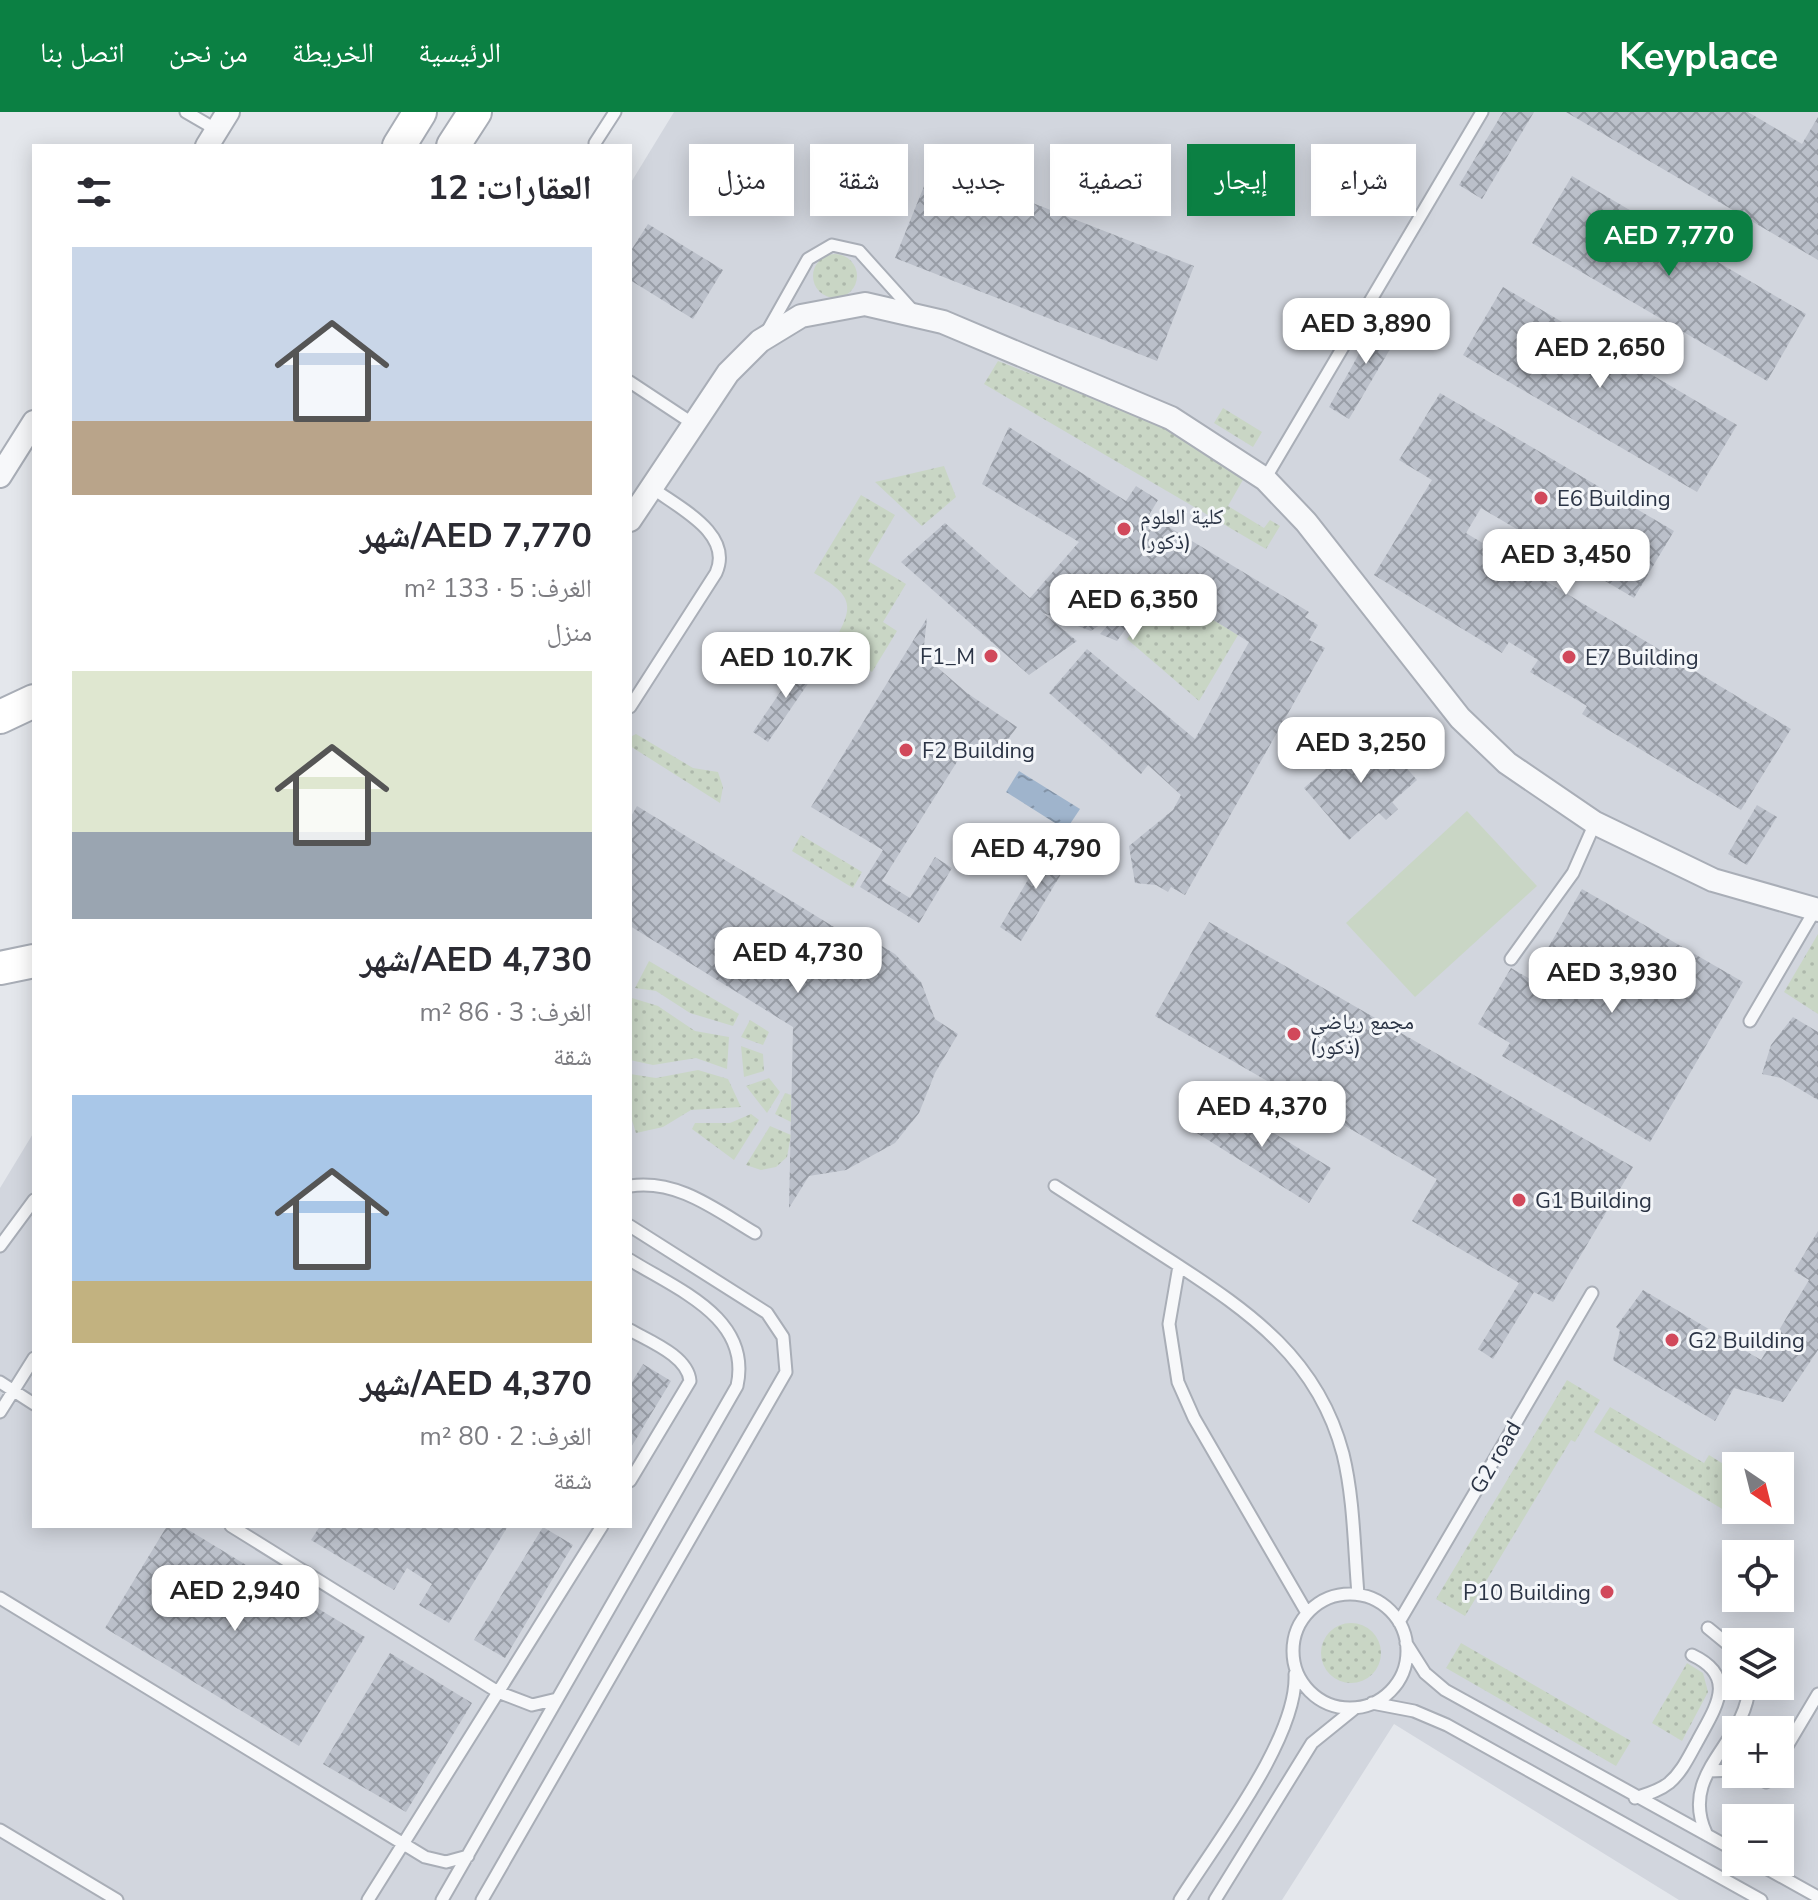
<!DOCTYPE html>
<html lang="ar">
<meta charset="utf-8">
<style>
:root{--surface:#fff;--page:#f7f7f7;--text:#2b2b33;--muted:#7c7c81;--accent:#0b8043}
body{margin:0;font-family:"Nunito Sans","Noto Naskh Arabic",sans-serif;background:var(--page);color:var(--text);direction:rtl;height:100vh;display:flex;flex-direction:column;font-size:30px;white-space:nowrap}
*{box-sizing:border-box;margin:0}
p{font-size:26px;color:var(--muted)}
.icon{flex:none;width:44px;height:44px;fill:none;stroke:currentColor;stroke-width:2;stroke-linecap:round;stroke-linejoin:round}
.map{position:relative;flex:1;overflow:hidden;direction:ltr}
.side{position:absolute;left:32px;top:32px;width:600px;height:1384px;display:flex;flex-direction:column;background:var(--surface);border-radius:0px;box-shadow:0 4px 20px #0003;direction:rtl}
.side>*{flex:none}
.top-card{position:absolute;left:656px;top:32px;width:760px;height:72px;direction:rtl;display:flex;gap:16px}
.needle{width:52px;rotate:145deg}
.tools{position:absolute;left:1722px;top:1340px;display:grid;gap:16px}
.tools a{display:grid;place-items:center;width:72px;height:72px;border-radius:0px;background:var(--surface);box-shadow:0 4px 20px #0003;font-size:40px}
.price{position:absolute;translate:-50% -68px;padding:0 18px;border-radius:16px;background:#fff;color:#222;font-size:26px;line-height:52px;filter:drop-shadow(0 2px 4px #0008)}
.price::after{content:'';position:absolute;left:50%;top:48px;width:24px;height:18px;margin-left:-12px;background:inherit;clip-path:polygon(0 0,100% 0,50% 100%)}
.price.current{background:var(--accent);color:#fff}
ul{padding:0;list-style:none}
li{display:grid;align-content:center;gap:16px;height:424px;padding:0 40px}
li span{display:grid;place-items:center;height:248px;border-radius:0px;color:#555}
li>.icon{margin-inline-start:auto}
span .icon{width:144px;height:144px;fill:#fffc;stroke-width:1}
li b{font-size:34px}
h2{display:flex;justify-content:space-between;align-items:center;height:96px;padding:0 40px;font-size:34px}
.chip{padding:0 28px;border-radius:0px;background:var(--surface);box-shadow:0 4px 20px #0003;font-size:28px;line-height:72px}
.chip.current{background:var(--accent);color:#fff}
header{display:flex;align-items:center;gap:48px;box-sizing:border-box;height:112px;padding:0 40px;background:var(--accent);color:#fff}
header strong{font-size:38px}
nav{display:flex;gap:44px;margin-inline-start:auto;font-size:28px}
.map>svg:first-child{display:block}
.built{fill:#d2d6de;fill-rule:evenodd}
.grass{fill:url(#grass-dots)}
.park{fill:#c9d6c5}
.water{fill:url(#water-ripples)}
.building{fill:url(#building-cross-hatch)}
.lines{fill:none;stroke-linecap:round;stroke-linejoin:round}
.service-casing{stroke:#a9aeb7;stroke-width:15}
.minor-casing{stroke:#a9aeb7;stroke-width:26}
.secondary-casing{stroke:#a9aeb7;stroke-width:36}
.service{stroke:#f7f8fa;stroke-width:11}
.minor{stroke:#f7f8fa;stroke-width:22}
.secondary{stroke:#fff;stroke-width:32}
.poi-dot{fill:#d1495b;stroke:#f4f6f9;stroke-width:3}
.labels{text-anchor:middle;stroke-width:6;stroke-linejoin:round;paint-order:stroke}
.poi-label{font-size:22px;fill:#2b3445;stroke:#f4f6f9;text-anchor:start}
.street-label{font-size:22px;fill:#2b3445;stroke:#f4f6f9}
</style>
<header>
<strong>Keyplace</strong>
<nav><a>الرئيسية</a><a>الخريطة</a><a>من نحن</a><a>اتصل بنا</a></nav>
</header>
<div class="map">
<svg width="1818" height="1788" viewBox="0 0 1818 1788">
<defs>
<pattern id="grass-dots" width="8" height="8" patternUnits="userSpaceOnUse" patternTransform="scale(2)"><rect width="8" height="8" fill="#c9d6c5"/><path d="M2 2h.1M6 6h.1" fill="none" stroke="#adb8ab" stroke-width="1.8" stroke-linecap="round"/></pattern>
<pattern id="water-ripples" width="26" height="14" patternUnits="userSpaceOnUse" patternTransform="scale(2)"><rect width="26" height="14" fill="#9fb4cc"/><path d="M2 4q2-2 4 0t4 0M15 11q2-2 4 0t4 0" fill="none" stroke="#8293a7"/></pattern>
<pattern id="building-cross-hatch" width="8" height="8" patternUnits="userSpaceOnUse" patternTransform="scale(2)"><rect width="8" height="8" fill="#bbc0ca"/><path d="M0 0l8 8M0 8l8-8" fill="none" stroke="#989da6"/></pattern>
</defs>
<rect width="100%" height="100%" fill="#e4e7ec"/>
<path class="built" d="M 674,0 L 1818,0 L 1818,1788 L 1679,1788 L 1394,1612 L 1282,1788 L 0,1788 L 0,1076 L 34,1020 L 34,1414 L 630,1414 L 630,72 ZM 1736,1354 L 1780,1354 L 1780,1398 L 1736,1398 ZM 1736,1442 L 1780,1442 L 1780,1486 L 1736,1486 ZM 1736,1530 L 1780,1530 L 1780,1574 L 1736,1574 ZM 1736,1618 L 1780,1618 L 1780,1662 L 1736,1662 ZM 1736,1706 L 1780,1706 L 1780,1750 L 1736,1750 Z"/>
<path class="grass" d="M813 164a22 22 0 1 1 44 0a22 22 0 1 1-44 0Z
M 998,249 L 1171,317 L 1244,366 L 1228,394 L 1264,416 L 1270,408 L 1280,414 L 1266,437 L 984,272 Z
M 1223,296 L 1262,320 L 1253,335 L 1214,311 Z
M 944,354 L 956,385 L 922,414 L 875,370 Z
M 861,383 L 895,403 L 868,449 L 906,472 L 883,510 L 897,519 L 872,560 L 831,535 C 854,495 856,485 814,461 Z
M 1163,477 L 1238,523 L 1199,589 L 1127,527 Z
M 636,622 L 693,656 L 718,660 L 723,675 L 720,691 L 630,634 L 630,625 Z
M 801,723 L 862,760 L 853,776 L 792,739 Z
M 1818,822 L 1818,902 L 1784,880 Z
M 649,849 L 739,902 L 733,914 L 690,901 L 656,879 L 635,876 Z
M 632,886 L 658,894 L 695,919 L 729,925 L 727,957 L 696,946 L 653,953 L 630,948 Z
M 750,908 L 769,920 L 763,933 L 741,925 Z
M 741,934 L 763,942 L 764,959 L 744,965 Z
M 698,958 L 728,967 L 741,995 L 691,998 L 663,1015 L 636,1021 L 630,1002 L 630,962 L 656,966 Z
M 769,966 L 780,980 L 767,1001 L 746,974 Z
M 785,981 L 791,983 L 791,1010 L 775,1002 Z
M 751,1002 L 759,1008 L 734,1048 L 692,1017 L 695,1011 L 730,1011 Z
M 770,1014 L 791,1023 L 787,1045 L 776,1055 L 761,1058 L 746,1053 Z
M 1567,1268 L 1600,1288 L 1575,1330 L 1571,1328 L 1465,1504 L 1436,1487 Z
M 1610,1295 L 1704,1351 L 1709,1343 L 1736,1360 L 1736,1398 L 1740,1398 L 1724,1398 L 1594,1320 Z
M1321 1541a30 30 0 1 1 60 0a30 30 0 1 1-60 0Z
M 1461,1531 L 1631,1629 L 1616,1654 L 1446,1556 Z
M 1687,1551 L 1703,1561 L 1708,1580 L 1682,1629 L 1652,1611 Z"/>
<path class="park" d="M 1467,699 L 1537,774 L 1415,885 L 1346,811 Z"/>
<path class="water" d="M 1019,659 L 1080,697 L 1066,718 L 1006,680 Z"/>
<path class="building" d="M 1503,0 L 1534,0 L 1482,87 L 1459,73 Z
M 1566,0 L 1748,0 L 1802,32 L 1818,5 L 1818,148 Z
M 933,52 L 1194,154 L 1157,249 L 895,146 Z
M 1572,64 L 1806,202 L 1767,269 L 1532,131 Z
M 648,112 L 723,158 L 693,207 L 630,168 L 630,140 Z
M 1503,175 L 1737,313 L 1697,380 L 1463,243 Z
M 1381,203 L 1403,215 L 1349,307 L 1329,295 Z
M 1440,281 L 1674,419 L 1634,486 L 1481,396 L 1466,421 L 1791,617 L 1741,698 L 1582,602 L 1587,594 L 1530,560 L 1538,548 L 1509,530 L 1502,541 L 1374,463 L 1432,368 L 1399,348 Z
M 1009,315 L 1126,389 L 1136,374 L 1158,388 L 1149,403 L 1309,500 L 1305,505 L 1318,513 L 1309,528 L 1325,536 L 1185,783 L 1171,775 L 1168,780 L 1156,773 L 1135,771 L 1129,734 L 1173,698 L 1181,683 L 1148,653 L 1141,662 L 1049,581 L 1087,537 L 1195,627 L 1249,530 L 1157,473 L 1117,529 L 1100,522 L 1107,514 L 1104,510 L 1091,519 L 1043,501 L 1077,529 L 1029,563 L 901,450 L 945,411 L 1030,486 L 1079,430 L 982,372 Z
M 927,506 L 923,543 L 967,581 L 1017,615 L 994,646 L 967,634 L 882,769 L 910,786 L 935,745 L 952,756 L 919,811 L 860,775 L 883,738 L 811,695 Z
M 803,547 L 818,557 L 768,630 L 753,620 Z
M 1372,617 L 1417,668 L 1392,690 L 1398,697 L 1386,708 L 1379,701 L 1349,728 L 1304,676 Z
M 1757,693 L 1777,705 L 1747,753 L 1728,742 Z
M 637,694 L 834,815 L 865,824 L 895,842 L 921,870 L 935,907 L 958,922 L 935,961 L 919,1001 L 895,1031 L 846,1058 L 809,1064 L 789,1096 L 793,915 L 630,814 L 630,706 Z
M 1051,729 L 1073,742 L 1021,829 L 1000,815 Z
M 1582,777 L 1743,870 L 1650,1030 L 1502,944 L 1510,931 L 1478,912 L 1511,856 L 1530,867 Z
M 1209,810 L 1633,1055 L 1553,1190 L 1534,1180 L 1493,1247 L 1478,1237 L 1519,1171 L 1412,1109 L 1437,1067 L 1155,904 Z
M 1793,905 L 1818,920 L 1818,988 L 1781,966 L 1762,962 L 1771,933 Z
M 1213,984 L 1331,1056 L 1309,1091 L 1192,1018 Z
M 1818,1119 L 1818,1238 L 1783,1290 L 1734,1276 L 1715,1309 L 1613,1248 L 1620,1218 L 1616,1215 L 1643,1178 L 1761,1248 L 1809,1168 L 1794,1159 Z
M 643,1252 L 671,1269 L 630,1337 L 630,1273 Z
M 167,1414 L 182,1414 L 365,1525 L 299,1634 L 105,1516 Z
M 320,1414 L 508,1414 L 449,1511 L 419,1493 L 432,1472 L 407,1456 L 394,1478 L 311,1428 Z
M 543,1415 L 573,1433 L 505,1546 L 474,1528 Z
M 390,1541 L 472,1591 L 406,1700 L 323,1652 Z"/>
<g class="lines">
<g class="service-casing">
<path id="service" d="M 186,0 L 217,18
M 595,31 L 615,0
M 768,218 L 808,147 L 832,133 L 859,139 L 913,199
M 630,270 L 692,311
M 1265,367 L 1482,0
M 630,595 L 716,461 C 734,421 677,395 651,375
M 1511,847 L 1573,761 L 1595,711
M 1750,909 L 1815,798
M 630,1074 C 678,1067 716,1098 755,1121
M 1055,1074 C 1094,1099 1134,1125 1173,1150 C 1251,1201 1318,1247 1343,1342 C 1354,1387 1354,1436 1358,1482
M 0,1134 L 34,1088
M 1179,1154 L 1169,1212 L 1178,1270 L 1194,1306 L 1307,1501
M 630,1218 C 649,1229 688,1244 690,1269 L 630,1369
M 0,1270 L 34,1292
M 0,1300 L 34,1246
M 231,1414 L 498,1580 L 532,1593 L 557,1587
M1293 1539a57 57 0 1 1 114 0a57 57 0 1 1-114 0Z
M 0,1486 L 425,1745 L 446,1750 L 468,1744
M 1399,1510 L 1592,1181
M 1708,1516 L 1736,1539
M 1406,1531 L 1425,1561 L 1445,1578 L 1736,1739
M 1372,1591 L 1414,1599 L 1447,1613 L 1761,1788
M 1780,1646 L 1818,1582
M 1709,1659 L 1736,1658
M 1751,1662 L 1766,1670 L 1771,1662
M 1635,1686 C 1647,1682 1659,1679 1669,1671 C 1682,1660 1689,1644 1697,1630 C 1715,1596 1739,1565 1692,1543
M 0,1718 L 117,1788
M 1706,1721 C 1678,1660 1747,1630 1749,1574
M 1755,1750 L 1818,1785
M 368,1788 L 602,1414
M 442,1788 L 737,1274 C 752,1206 678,1178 630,1148
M 482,1788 L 786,1260 L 783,1225 L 767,1201 L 630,1114
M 1180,1788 C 1215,1732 1298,1626 1295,1562
M 1215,1788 L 1312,1631 L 1354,1597"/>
</g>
<g class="minor-casing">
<path id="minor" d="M 207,34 L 228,0
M 0,364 L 34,310
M 630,408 L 728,261 L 760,229 L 801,204 L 865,192 L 943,210 L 1171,306 L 1265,367 L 1306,410 L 1460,606 L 1507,651 L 1595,711 L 1713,768 L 1818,798"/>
</g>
<g class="secondary-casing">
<path id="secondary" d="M 399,34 L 420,0
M 453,34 L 475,0
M 0,605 L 34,589
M 0,856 L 34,849"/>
</g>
<use href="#service" class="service"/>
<use href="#minor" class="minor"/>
<use href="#secondary" class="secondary"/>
</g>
<g class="poi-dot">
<circle cx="1541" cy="386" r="8"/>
<circle cx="1124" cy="417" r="8"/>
<circle cx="991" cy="544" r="8"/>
<circle cx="1569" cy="545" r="8"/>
<circle cx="906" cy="638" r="8"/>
<circle cx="1294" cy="922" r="8"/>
<circle cx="1519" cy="1088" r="8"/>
<circle cx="1672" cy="1228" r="8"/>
<circle cx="1607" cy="1480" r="8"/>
</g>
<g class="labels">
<g class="poi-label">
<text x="1557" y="394">E6 Building</text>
<text x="1140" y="412">كلية العلوم<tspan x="1140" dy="25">(ذكور)</tspan></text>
<text x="975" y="552" text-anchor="end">F1_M</text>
<text x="1585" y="553">E7 Building</text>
<text x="922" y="646">F2 Building</text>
<text x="1310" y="917">مجمع رياضي<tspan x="1310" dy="25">(ذكور)</tspan></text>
<text x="1535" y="1096">G1 Building</text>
<text x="1688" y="1236">G2 Building</text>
<text x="1591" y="1488" text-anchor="end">P10 Building</text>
</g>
<g class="street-label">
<text transform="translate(1495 1345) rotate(-60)" y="8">G2 road</text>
</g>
</g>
</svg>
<div class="tools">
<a><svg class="needle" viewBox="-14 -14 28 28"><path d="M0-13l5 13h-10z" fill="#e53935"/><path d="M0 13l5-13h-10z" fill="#7c7c81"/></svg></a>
<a><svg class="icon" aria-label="locate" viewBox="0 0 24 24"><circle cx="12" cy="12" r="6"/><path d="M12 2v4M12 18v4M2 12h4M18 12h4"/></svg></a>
<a><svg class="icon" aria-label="layers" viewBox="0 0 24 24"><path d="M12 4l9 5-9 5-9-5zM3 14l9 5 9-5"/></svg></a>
<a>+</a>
<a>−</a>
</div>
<b class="price current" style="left:1669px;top:166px">AED 7,770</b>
<b class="price" style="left:1366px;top:254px">AED 3,890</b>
<b class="price" style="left:1600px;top:278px">AED 2,650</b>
<b class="price" style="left:1566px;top:485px">AED 3,450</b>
<b class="price" style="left:1133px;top:530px">AED 6,350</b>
<b class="price" style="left:786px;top:588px">AED 10.7K</b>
<b class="price" style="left:1361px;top:673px">AED 3,250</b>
<b class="price" style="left:1036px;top:779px">AED 4,790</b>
<b class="price" style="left:798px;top:883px">AED 4,730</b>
<b class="price" style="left:1612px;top:903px">AED 3,930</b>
<b class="price" style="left:1262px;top:1037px">AED 4,370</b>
<b class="price" style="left:235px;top:1521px">AED 2,940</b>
<div class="top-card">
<a class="chip">شراء</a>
<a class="chip current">إيجار</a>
<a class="chip">تصفية</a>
<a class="chip">جديد</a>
<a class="chip">شقة</a>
<a class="chip">منزل</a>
</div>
<section class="side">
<h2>العقارات: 12<svg class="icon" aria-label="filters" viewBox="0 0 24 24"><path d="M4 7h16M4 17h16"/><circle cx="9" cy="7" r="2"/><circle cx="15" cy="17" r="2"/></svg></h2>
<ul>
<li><span style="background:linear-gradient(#c9d6e8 70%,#b9a48a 0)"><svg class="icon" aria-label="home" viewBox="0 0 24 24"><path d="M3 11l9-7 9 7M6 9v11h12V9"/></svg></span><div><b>AED 7,770/شهر</b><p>الغرف: 5 · 133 m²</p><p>منزل</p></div></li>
<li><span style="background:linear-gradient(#dfe7d0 65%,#9aa5b1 0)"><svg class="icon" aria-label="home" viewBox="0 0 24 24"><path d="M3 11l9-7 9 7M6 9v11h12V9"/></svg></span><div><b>AED 4,730/شهر</b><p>الغرف: 3 · 86 m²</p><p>شقة</p></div></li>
<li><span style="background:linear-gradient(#a9c7e8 75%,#c2b280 0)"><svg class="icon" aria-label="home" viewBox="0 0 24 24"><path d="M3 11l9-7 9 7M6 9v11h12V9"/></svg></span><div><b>AED 4,370/شهر</b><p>الغرف: 2 · 80 m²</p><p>شقة</p></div></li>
</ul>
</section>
</div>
